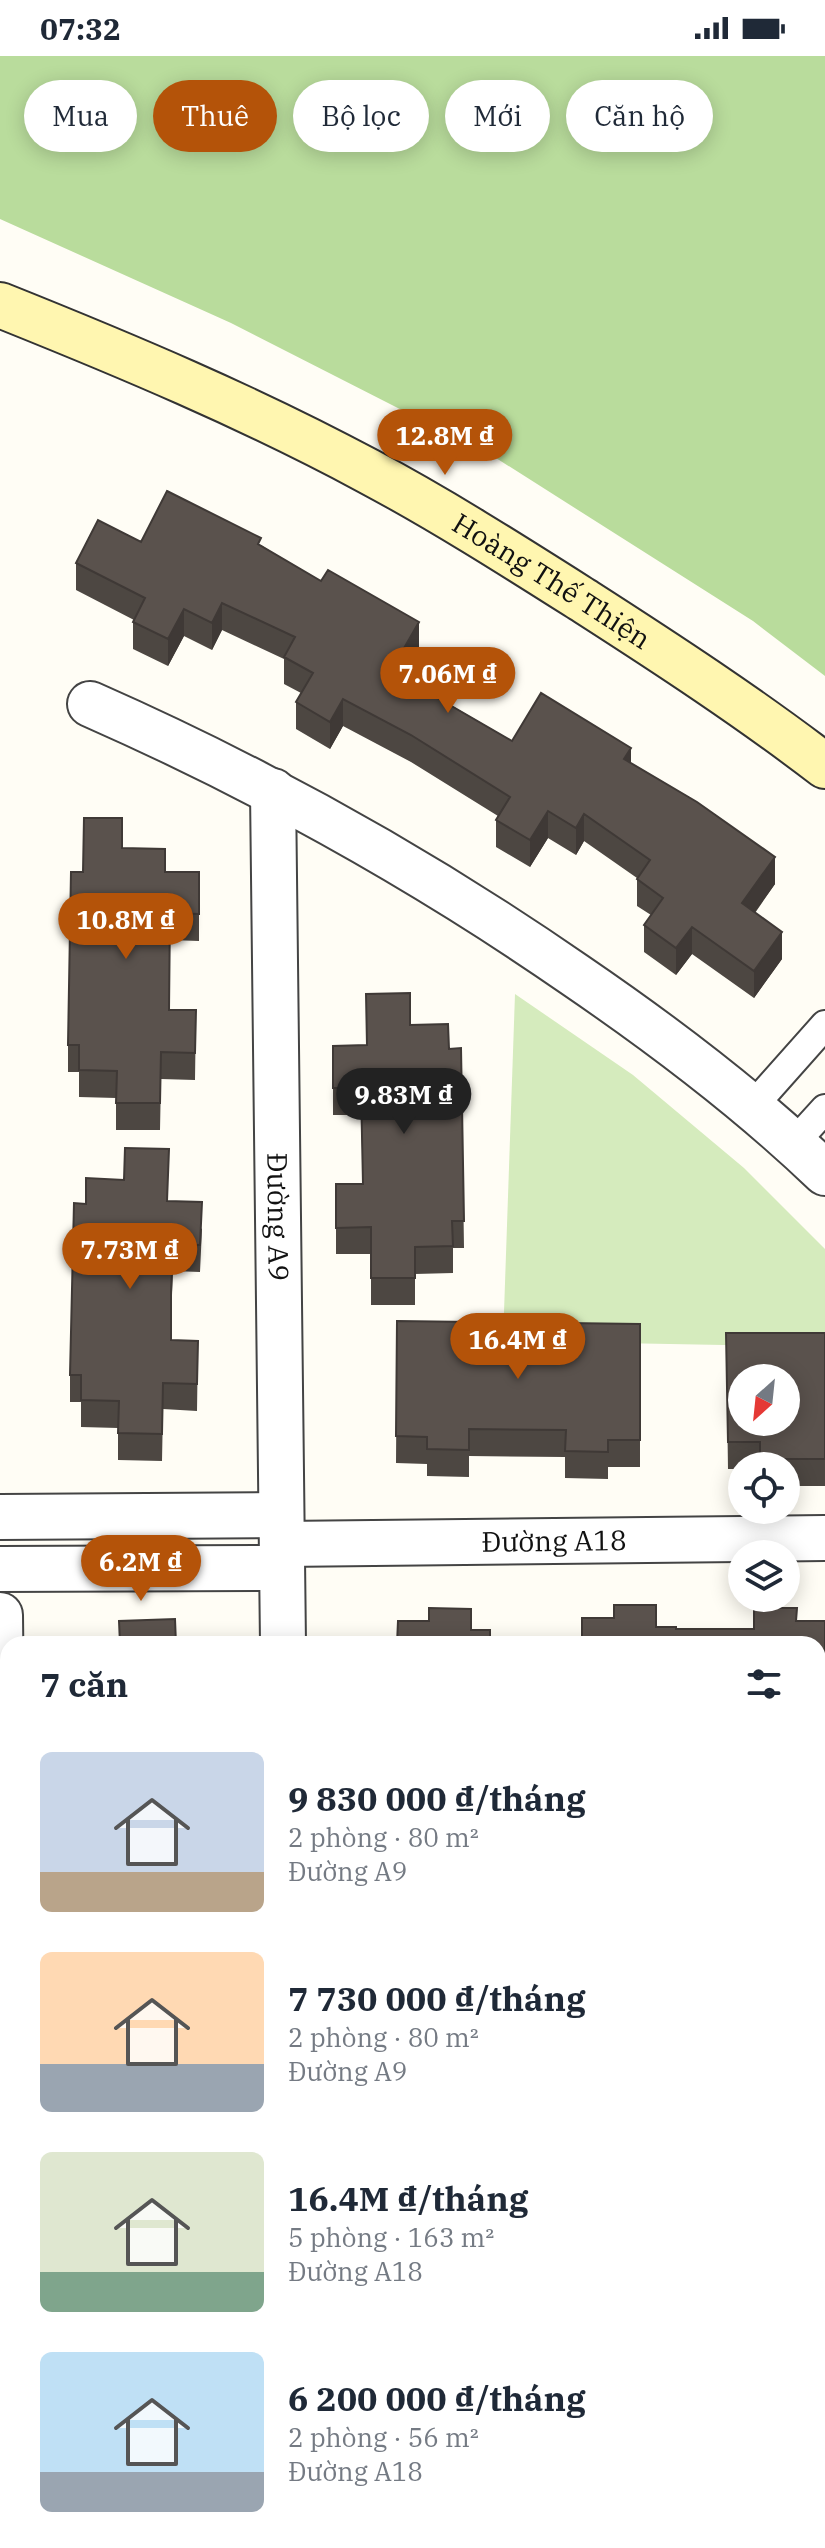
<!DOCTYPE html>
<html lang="vi">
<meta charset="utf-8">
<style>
:root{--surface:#fff;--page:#f6f6f7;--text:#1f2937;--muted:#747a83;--accent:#b45309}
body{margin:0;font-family:"IBM Plex Serif",serif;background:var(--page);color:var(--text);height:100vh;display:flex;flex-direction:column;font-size:30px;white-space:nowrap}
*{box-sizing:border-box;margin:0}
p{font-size:26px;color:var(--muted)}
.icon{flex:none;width:44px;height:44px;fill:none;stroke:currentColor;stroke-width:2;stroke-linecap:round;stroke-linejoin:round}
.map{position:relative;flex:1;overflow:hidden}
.panel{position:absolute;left:0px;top:1580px;width:826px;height:912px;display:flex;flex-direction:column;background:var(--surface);border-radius:24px 24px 0 0;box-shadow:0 4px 20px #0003}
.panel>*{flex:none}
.hud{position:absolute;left:24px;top:24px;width:778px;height:72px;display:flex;gap:16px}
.needle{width:52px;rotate:207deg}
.controls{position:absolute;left:728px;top:1308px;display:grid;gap:16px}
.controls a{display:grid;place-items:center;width:72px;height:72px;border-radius:50%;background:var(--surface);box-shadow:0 4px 20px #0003;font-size:40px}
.price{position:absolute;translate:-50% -68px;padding:0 18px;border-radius:28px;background:var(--accent);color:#fff;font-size:26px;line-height:52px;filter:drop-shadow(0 2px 4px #0008)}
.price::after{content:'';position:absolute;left:50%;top:48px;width:24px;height:18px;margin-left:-12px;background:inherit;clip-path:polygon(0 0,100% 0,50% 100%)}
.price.current{background:#222;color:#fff}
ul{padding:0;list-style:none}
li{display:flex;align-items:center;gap:24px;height:200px;padding:0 40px}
li span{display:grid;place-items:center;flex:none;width:224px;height:160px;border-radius:12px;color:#555}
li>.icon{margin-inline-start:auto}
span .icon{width:96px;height:96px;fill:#fffc;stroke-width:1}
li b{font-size:34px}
h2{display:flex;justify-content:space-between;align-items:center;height:96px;padding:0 40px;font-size:34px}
.tag{padding:0 28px;border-radius:36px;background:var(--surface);box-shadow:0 4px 20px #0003;font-size:28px;line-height:72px}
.tag.current{background:var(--accent);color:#fff}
.status{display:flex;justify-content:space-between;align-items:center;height:56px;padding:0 40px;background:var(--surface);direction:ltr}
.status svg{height:22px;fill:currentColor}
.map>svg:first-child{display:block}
.green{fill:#d5ebbd}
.forest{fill:#b9dc9c}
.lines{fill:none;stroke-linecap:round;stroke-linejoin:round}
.lane-casing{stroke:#444;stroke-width:32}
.street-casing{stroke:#444;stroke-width:48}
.secondary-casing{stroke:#333;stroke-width:48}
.lane{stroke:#fff;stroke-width:28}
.street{stroke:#fff;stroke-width:44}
.secondary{stroke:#fff6b0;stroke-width:44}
.wall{fill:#4d4742}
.shaded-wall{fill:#3f3936}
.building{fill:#5a524d;stroke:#3f3936;stroke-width:2;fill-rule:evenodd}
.labels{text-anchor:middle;stroke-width:8;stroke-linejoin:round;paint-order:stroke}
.street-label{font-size:28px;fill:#111;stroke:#fff}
</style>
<div class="status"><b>07:32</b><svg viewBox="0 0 49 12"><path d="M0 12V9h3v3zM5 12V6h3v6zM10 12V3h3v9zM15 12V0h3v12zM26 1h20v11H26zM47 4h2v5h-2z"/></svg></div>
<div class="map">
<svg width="825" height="2492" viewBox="0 0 825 2492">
<rect width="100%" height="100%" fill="#fffdf5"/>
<path class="green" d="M 515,938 L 633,1019 L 744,1112 L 825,1193 L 825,1291 L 503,1285 Z"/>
<path class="forest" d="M 0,0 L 825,0 L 825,620 L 753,565 L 496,402 L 231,267 L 0,163 Z"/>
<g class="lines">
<g class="lane-casing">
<path id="lane" d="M 753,1050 L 825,969
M 794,1087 L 825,1053"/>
</g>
<g class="street-casing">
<g id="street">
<path d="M 90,648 C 260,723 422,813 575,919 C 663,979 748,1043 825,1117"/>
<path id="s1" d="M 273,735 L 283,1588"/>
<path d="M 0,1461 L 281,1459"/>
<path id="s2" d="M 282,1488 L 825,1482"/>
<path d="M 0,1513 L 282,1512"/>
<path d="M 0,1559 L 8,2290"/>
<path d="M 818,1900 L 825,1900"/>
<path d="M 818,2317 L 825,2317"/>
<path d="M 10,2484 L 10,2492"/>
<path d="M 726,2484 L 726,2492"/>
</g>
</g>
<g class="secondary-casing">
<g id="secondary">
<path id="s3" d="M 0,249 C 125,299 249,351 368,415 C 443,455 515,501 586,546 C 667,598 748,651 825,710"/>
</g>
</g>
<use href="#lane" class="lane"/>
<use href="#street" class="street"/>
<use href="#secondary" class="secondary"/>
</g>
<path class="wall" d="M 141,486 L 261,489 L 419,593 L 403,621 L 512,685 L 631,707 L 775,828 L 755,857 L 782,903 L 754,942 L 692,898 L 676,919 L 644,896 L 644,869 L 651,859 L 637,850 L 637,822 L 584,785 L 576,799 L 548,782 L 530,811 L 496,791 L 496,764 L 498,760 L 411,706 L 343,670 L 330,693 L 296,673 L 296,646 L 301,637 L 284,628 L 284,603 L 222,574 L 212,594 L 184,580 L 168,610 L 133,593 L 133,566 L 134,564 L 76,534 L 76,507 Z
M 122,792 L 165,816 L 199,816 L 199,885 L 170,884 L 170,954 L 196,954 L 195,1024 L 161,1023 L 160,1074 L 116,1074 L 116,1042 L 79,1041 L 79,1016 L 68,1016 L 68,989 L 83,816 Z
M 410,969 L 449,993 L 461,992 L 464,1192 L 453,1192 L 453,1217 L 415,1218 L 415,1249 L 371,1249 L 371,1198 L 336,1198 L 336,1128 L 363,1128 L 361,1059 L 333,1059 L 333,990 L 367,989 Z
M 168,1145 L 202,1173 L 200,1216 L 173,1215 L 171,1263 L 171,1284 L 198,1285 L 197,1355 L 163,1353 L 162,1405 L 118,1404 L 118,1372 L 81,1371 L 81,1346 L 70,1346 L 70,1319 L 86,1148 Z
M 397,1265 L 640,1268 L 640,1411 L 608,1411 L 608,1423 L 565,1422 L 565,1401 L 469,1400 L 469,1421 L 427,1420 L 427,1408 L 396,1407 Z
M 726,1277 L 825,1277 L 825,1430 L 786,1430 L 786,1410 L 742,1410 L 742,1413 L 728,1413 Z
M 614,1549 L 656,1549 L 656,1571 L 676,1571 L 676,1573 L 754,1573 L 754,1552 L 797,1552 L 797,1565 L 825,1565 L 825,1853 L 818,1853 L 818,1588 L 582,1588 L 582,1562 L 614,1562 Z
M 818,1968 L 825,1968 L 825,2282 L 818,2282 Z"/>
<path class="shaded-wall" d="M 222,547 L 222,574 L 212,594 L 212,567 Z
M 184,553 L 184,580 L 168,610 L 168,583 Z
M 419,566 L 419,593 L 391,642 L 391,615 Z
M 343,643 L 343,670 L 330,693 L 330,666 Z
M 631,692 L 631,719 L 624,703 Z
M 548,755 L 548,782 L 530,811 L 530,784 Z
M 584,758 L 584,785 L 576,799 L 576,772 Z
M 775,801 L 775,828 L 742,874 L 742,847 Z
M 692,871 L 692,898 L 676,919 L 676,892 Z
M 782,876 L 782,903 L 754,942 L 754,915 Z"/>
<path class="building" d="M 167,435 L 261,482 L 258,488 L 321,525 L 328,514 L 419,566 L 391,615 L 512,685 L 541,637 L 631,692 L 624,703 L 697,746 L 775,801 L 742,847 L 782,876 L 754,915 L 692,871 L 676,892 L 644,869 L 663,842 L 637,823 L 650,804 L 584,758 L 576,772 L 548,755 L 530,784 L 496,764 L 510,741 L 411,679 L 343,643 L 330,666 L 296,646 L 313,617 L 284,601 L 295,581 L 222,547 L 212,567 L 184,553 L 168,583 L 133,566 L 145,542 L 76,507 L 98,464 L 141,486 Z
M 84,762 L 122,762 L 122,792 L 165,793 L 165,816 L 199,816 L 199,858 L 170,857 L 169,954 L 196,954 L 195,997 L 161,996 L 160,1047 L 116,1047 L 117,1015 L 79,1014 L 79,989 L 68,989 L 71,816 L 83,816 Z
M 410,937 L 410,969 L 448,968 L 449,993 L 461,992 L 464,1165 L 452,1165 L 453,1190 L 415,1191 L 415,1222 L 371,1222 L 371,1171 L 336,1172 L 336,1128 L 363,1128 L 361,1032 L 333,1032 L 333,990 L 367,989 L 366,938 Z
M 125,1092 L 169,1093 L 167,1145 L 202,1146 L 200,1189 L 173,1188 L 171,1236 L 171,1284 L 198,1285 L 197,1328 L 163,1327 L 162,1378 L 118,1377 L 119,1345 L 81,1344 L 81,1319 L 70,1319 L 74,1147 L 86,1148 L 86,1122 L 124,1124 Z
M 397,1265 L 640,1268 L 640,1384 L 608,1384 L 608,1396 L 565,1395 L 566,1374 L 469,1373 L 469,1394 L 427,1393 L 427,1381 L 396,1380 Z
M 726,1277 L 825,1277 L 825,1403 L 760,1403 L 760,1386 L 728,1386 ZM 742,1322 L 786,1322 L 786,1366 L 742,1366 Z
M 614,1549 L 656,1549 L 656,1571 L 676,1571 L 676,1573 L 754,1573 L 754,1552 L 797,1552 L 796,1565 L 825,1565 L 825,1826 L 818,1826 L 818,1588 L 582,1588 L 582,1562 L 614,1562 Z
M 429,1552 L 471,1553 L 471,1574 L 490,1574 L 490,1585 L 503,1585 L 503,1588 L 397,1588 L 398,1565 L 429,1565 Z
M 175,1563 L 176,1588 L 120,1588 L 119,1565 Z
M 818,1968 L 825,1968 L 825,2255 L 818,2255 Z
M 94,2484 L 615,2484 L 615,2492 L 94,2492 Z"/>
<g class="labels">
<g class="street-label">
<text dy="10" stroke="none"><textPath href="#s3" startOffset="618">Hoàng Thế Thiện</textPath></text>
<text dy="10" stroke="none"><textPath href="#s1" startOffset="426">Đường A9</textPath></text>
<text dy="10" stroke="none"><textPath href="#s2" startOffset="272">Đường A18</textPath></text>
</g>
</g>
</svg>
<div class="controls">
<a><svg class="needle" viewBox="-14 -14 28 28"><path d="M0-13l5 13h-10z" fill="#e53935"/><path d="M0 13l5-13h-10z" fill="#747a83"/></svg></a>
<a><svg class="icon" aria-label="locate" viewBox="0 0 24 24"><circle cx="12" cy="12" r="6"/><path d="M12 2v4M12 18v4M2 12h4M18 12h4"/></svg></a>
<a><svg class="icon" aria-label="layers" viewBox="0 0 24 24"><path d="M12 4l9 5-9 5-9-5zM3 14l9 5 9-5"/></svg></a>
</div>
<b class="price" style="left:445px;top:421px">12.8M ₫</b>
<b class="price" style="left:448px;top:659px">7.06M ₫</b>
<b class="price" style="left:126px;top:905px">10.8M ₫</b>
<b class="price current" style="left:404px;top:1080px">9.83M ₫</b>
<b class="price" style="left:130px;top:1235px">7.73M ₫</b>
<b class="price" style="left:518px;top:1325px">16.4M ₫</b>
<b class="price" style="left:141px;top:1547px">6.2M ₫</b>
<div class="hud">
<a class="tag">Mua</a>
<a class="tag current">Thuê</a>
<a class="tag">Bộ lọc</a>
<a class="tag">Mới</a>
<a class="tag">Căn hộ</a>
</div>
<section class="panel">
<h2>7 căn<svg class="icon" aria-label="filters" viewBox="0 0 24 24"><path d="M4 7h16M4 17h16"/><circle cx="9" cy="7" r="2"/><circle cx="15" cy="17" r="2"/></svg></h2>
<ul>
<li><span style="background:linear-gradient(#c9d6e8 75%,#b9a48a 0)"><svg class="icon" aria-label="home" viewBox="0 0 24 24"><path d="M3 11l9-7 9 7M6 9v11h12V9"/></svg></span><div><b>9 830 000 ₫/tháng</b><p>2 phòng · 80 m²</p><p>Đường A9</p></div></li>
<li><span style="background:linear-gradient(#ffd9b3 70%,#9aa5b1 0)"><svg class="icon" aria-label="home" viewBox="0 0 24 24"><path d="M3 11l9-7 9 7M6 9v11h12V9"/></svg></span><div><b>7 730 000 ₫/tháng</b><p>2 phòng · 80 m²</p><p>Đường A9</p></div></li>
<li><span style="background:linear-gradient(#dfe7d0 75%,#7fa58c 0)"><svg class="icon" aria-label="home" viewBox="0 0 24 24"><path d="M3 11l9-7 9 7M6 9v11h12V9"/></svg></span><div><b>16.4M ₫/tháng</b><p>5 phòng · 163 m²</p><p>Đường A18</p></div></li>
<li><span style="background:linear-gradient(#bfe0f5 75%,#9aa5b1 0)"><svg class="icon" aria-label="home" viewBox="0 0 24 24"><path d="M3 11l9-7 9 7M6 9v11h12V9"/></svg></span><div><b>6 200 000 ₫/tháng</b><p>2 phòng · 56 m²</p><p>Đường A18</p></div></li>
</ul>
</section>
</div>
